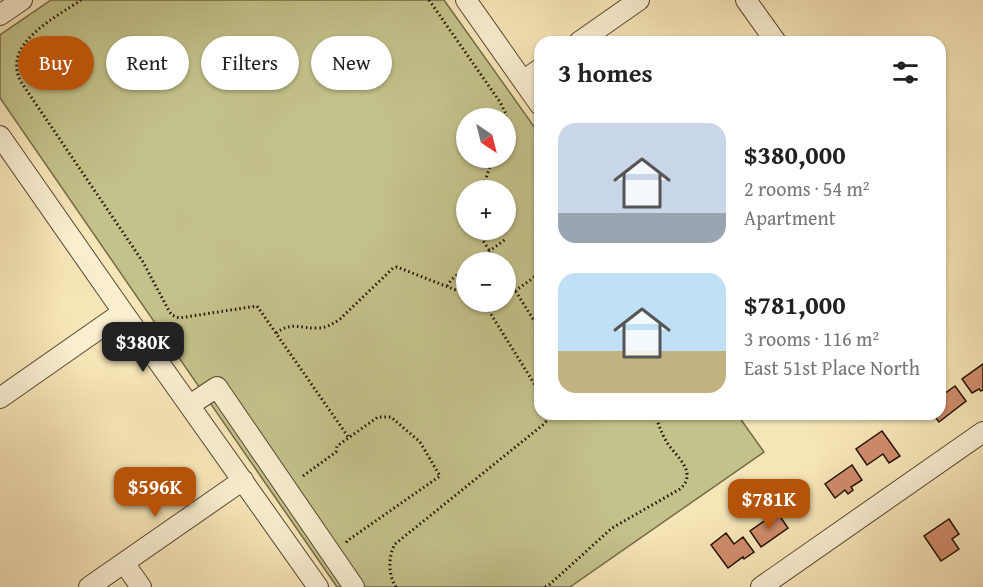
<!DOCTYPE html>
<meta charset="utf-8">
<style>
:root{--surface:#fff;--page:#f6f6f6;--text:#222;--muted:#767676;--accent:#b45309}
body{margin:0;font-family:"Gentium Book Plus",serif;background:var(--page);color:var(--text);height:100vh;display:flex;flex-direction:column;font-size:22px;white-space:nowrap}
*{box-sizing:border-box;margin:0}
p{font-size:20px;color:var(--muted)}
.icon{flex:none;width:33px;height:33px;fill:none;stroke:currentColor;stroke-width:2;stroke-linecap:round;stroke-linejoin:round}
.map{position:relative;flex:1;overflow:hidden}
.panel{position:absolute;left:534px;top:36px;width:412px;height:384px;display:flex;flex-direction:column;background:var(--surface);border-radius:18px;box-shadow:0 2px 4px #0004}
.panel>*{flex:none}
.top-card{position:absolute;left:18px;top:36px;width:426px;height:54px;display:flex;gap:12px}
.needle{width:39px;rotate:145deg}
.buttons{position:absolute;left:456px;top:108px;display:grid;gap:12px}
.buttons a{display:grid;place-items:center;width:60px;height:60px;border-radius:50%;background:var(--surface);box-shadow:0 2px 4px #0004;font-size:30px}
.price{position:absolute;translate:-50% -51px;padding:0 14px;border-radius:12px;background:var(--accent);color:#fff;font-size:20px;line-height:39px;filter:drop-shadow(0 2px 3px #0008)}
.price::after{content:'';position:absolute;left:50%;top:36px;width:18px;height:14px;margin-left:-9px;background:inherit;clip-path:polygon(0 0,100% 0,50% 100%)}
.price.selected{background:#222;color:#fff}
ul{padding:0;list-style:none}
li{display:flex;align-items:center;gap:18px;height:150px;padding:0 24px}
li span{display:grid;place-items:center;flex:none;width:168px;height:120px;border-radius:18px;color:#555}
li>.icon{margin-inline-start:auto}
span .icon{width:72px;height:72px;fill:#fffc;stroke-width:1}
li b{font-size:26px}
h2{display:flex;justify-content:space-between;align-items:center;height:72px;padding:0 24px;font-size:26px}
.pill{padding:0 21px;border-radius:27px;background:var(--surface);box-shadow:0 2px 4px #0004;font-size:21px;line-height:54px}
.pill.selected{background:var(--accent);color:#fff}
.map>svg:first-child{display:block}
.green{fill:#c3c28a;stroke:#736a48;stroke-width:1.5;fill-rule:evenodd}
.building{fill:#d08d6c;stroke:#231206;stroke-width:1.5}
.lines{fill:none;stroke-linecap:round;stroke-linejoin:round}
.minor-casing{stroke:#584732;stroke-width:22}
.path{stroke:#231206;stroke-width:3;stroke-dasharray:1.5 3;stroke-linecap:butt}
.minor{stroke:#f9eed0;stroke-width:20}
</style>
<div class="map">
<svg width="983" height="587" viewBox="0 0 983 587">
<rect width="100%" height="100%" fill="#f6e5b7"/>
<filter id="stains"><feTurbulence type="fractalNoise" baseFrequency=".00333" numOctaves="4"/><feColorMatrix values="0 0 0 0 .2 0 0 0 0 .09 0 0 0 0 .02 0 0 0 .5 -.17"/></filter>
<radialGradient id="worn" r=".72"><stop offset=".6" stop-color="#630" stop-opacity="0"/><stop offset="1" stop-color="#630" stop-opacity=".3"/></radialGradient>
<path class="green" d="M 51,0 L 444,0 L 540,135 L 540,414 L 737,414 L 764,452 L 570,587 L 337,587 L 0,98 L 0,35 ZM 466,118 L 506,118 L 506,158 L 466,158 ZM 466,190 L 506,190 L 506,230 L 466,230 ZM 466,262 L 506,262 L 506,302 L 466,302 Z"/>
<path class="building" d="M 983,364 L 983,390 L 981,391 L 979,389 L 972,393 L 962,379 Z
M 955,386 L 966,401 L 939,422 L 933,414 L 940,414 L 940,397 Z
M 882,431 L 900,456 L 889,463 L 883,454 L 867,465 L 856,449 Z
M 852,465 L 862,480 L 851,487 L 853,490 L 848,494 L 845,490 L 835,498 L 825,484 Z
M 777,512 L 788,528 L 761,547 L 750,531 Z
M 949,519 L 959,534 L 952,539 L 959,549 L 941,561 L 924,536 Z
M 726,533 L 734,544 L 743,537 L 754,552 L 744,559 L 743,557 L 728,568 L 711,545 Z"/>
<g class="lines">
<g class="minor-casing">
<path id="minor" d="M 466,0 L 540,105
M 746,0 L 776,42
M 0,15 L 22,0
M 579,42 L 639,0
M 523,81 L 540,69
M 0,136 L 123,312 L 318,587
M 0,398 L 123,312
M 190,405 L 217,387 L 354,587
M 124,563 L 141,587
M 89,587 L 243,480
M 761,587 L 983,432"/>
</g>
<path class="path" d="M 81,0 C 55,18 1,44 21,82 L 143,262 L 169,311 L 172,315 L 179,318 L 257,306 L 349,438
M 429,0 L 500,102 L 506,114 L 506,123
M 482,190 L 493,158
M 476,230 L 497,262
M 474,262 L 506,239
M 506,276 L 540,330
M 447,286 L 452,279 L 466,268
M 515,291 L 540,273
M 478,302 L 489,311 L 540,393
M 276,333 C 292,321 301,329 318,328 C 326,328 333,324 340,319 L 388,273 L 393,268 L 397,267 L 466,294
M 303,476 L 336,452 L 337,446 L 378,417 L 391,417 L 420,442 L 440,476 L 347,541 L 345,545
M 396,587 C 388,575 388,556 395,544 L 544,424 L 548,419 L 549,414
M 545,587 L 549,585 L 612,528 L 680,489 C 699,472 675,456 666,441 C 661,432 658,423 655,414"/>
<use href="#minor" class="minor"/>
</g>
<rect width="100%" height="100%" filter="url(#stains)"/>
<rect width="100%" height="100%" fill="url(#worn)"/>
</svg>
<div class="buttons">
<a><svg class="needle" viewBox="-14 -14 28 28"><path d="M0-13l5 13h-10z" fill="#e53935"/><path d="M0 13l5-13h-10z" fill="#767676"/></svg></a>
<a>+</a>
<a>−</a>
</div>
<b class="price selected" style="left:143px;top:373px">$380K</b>
<b class="price" style="left:155px;top:518px">$596K</b>
<b class="price" style="left:769px;top:530px">$781K</b>
<div class="top-card">
<a class="pill selected">Buy</a>
<a class="pill">Rent</a>
<a class="pill">Filters</a>
<a class="pill">New</a>
</div>
<section class="panel">
<h2>3 homes<svg class="icon" aria-label="filters" viewBox="0 0 24 24"><path d="M4 7h16M4 17h16"/><circle cx="9" cy="7" r="2"/><circle cx="15" cy="17" r="2"/></svg></h2>
<ul>
<li><span style="background:linear-gradient(#c9d6e8 75%,#9aa5b1 0)"><svg class="icon" aria-label="home" viewBox="0 0 24 24"><path d="M3 11l9-7 9 7M6 9v11h12V9"/></svg></span><div><b>$380,000</b><p>2 rooms · 54 m²</p><p>Apartment</p></div></li>
<li><span style="background:linear-gradient(#bfe0f5 65%,#c2b280 0)"><svg class="icon" aria-label="home" viewBox="0 0 24 24"><path d="M3 11l9-7 9 7M6 9v11h12V9"/></svg></span><div><b>$781,000</b><p>3 rooms · 116 m²</p><p>East 51st Place North</p></div></li>
</ul>
</section>
</div>
